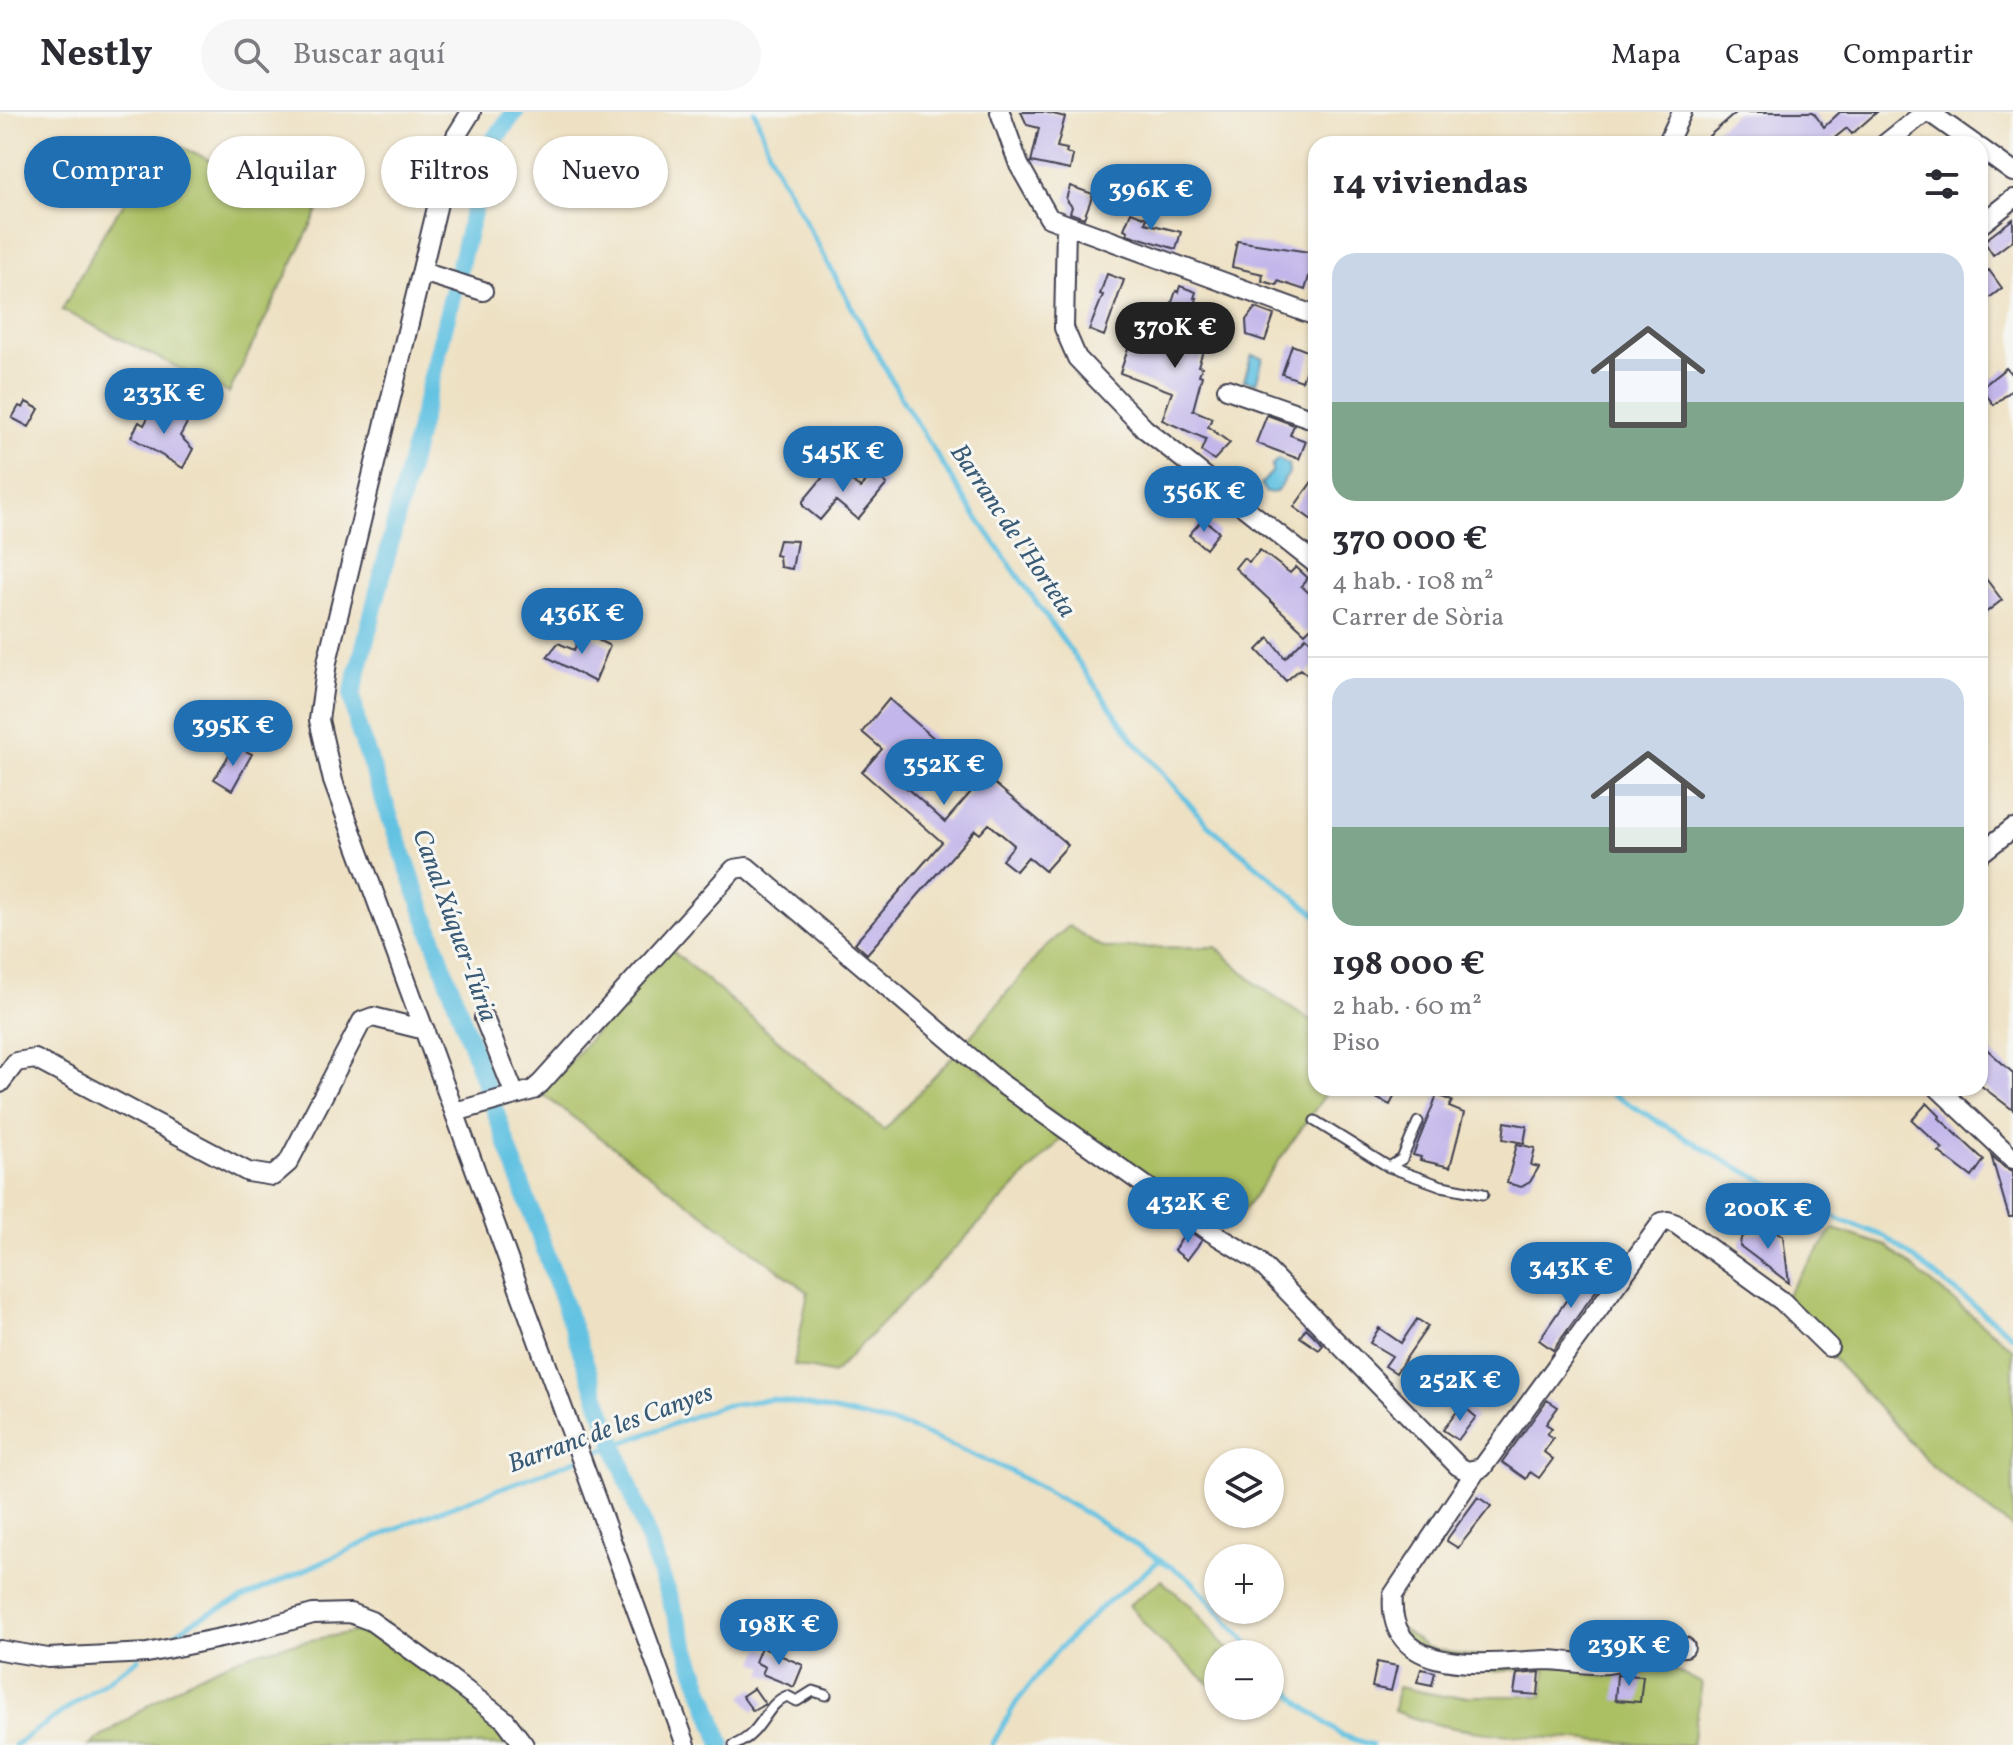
<!DOCTYPE html>
<html lang="es">
<meta charset="utf-8">
<style>
:root{--surface:#fff;--page:#f7f7f7;--text:#2b2b33;--muted:#7c7c81;--line:#e1e1e2;--accent:#1f6fb2}
body{margin:0;font-family:Vollkorn,serif;background:var(--page);color:var(--text);height:100vh;display:flex;flex-direction:column;font-size:30px;white-space:nowrap}
*{box-sizing:border-box;margin:0}
p{font-size:26px;color:var(--muted)}
.icon{flex:none;width:44px;height:44px;fill:none;stroke:currentColor;stroke-width:2;stroke-linecap:round;stroke-linejoin:round}
.map{position:relative;flex:1;overflow:hidden}
.details{position:absolute;left:1308px;top:24px;width:680px;height:960px;display:flex;flex-direction:column;background:var(--surface);border-radius:24px;box-shadow:0 2px 6px #0004}
.details>*{flex:none}
.hud{position:absolute;left:24px;top:24px;width:760px;height:72px;display:flex;gap:16px}
.buttons{position:absolute;left:1204px;top:1336px;display:grid;gap:16px}
.buttons a{display:grid;place-items:center;width:80px;height:80px;border-radius:50%;background:var(--surface);box-shadow:0 2px 6px #0004;font-size:40px}
.price{position:absolute;translate:-50% -68px;padding:0 18px;border-radius:28px;background:var(--accent);color:#fff;font-size:26px;line-height:52px;filter:drop-shadow(0 2px 4px #0008)}
.price::after{content:'';position:absolute;left:50%;top:48px;width:24px;height:18px;margin-left:-12px;background:inherit;clip-path:polygon(0 0,100% 0,50% 100%)}
.price.active{background:#222;color:#fff}
ul{padding:0;list-style:none}
li{display:grid;align-content:center;gap:16px;height:424px;padding:0 24px}
li+li{border-top:2px solid var(--line)}
li span{display:grid;place-items:center;height:248px;border-radius:24px;color:#555}
li>.icon{margin-inline-start:auto}
span .icon{width:144px;height:144px;fill:#fffc;stroke-width:1}
li b{font-size:34px}
h2{display:flex;justify-content:space-between;align-items:center;height:96px;padding:0 24px;font-size:34px}
.tag{padding:0 28px;border-radius:36px;background:var(--surface);box-shadow:0 2px 6px #0004;font-size:28px;line-height:72px}
.tag.active{background:var(--accent);color:#fff}
header{display:flex;align-items:center;gap:48px;box-sizing:border-box;height:112px;padding:0 40px;background:var(--surface);border-bottom:2px solid var(--line)}
header strong{font-size:38px}
nav{display:flex;gap:44px;margin-inline-start:auto;font-size:28px}
.search{width:560px;height:72px;background:var(--page);display:flex;align-items:center;gap:20px;box-sizing:border-box;padding:0 28px;border-radius:44px;color:var(--muted);font-size:30px}
.map>svg:first-child{display:block}
.green{fill:#abbf63;stroke:#66704f;stroke-width:2}
.water{fill:#64c2e2;stroke:#43728e;stroke-width:2}
.lines{fill:none;stroke-linecap:round;stroke-linejoin:round}
.stream{stroke:#64c2e2;stroke-width:5}
.canal{stroke:#64c2e2;stroke-width:18}
.building{fill:#c2b6ea;fill-rule:evenodd}
.service-casing{stroke:#413f4f;stroke-width:13}
.minor-casing{stroke:#413f4f;stroke-width:22}
.service{stroke:#fff;stroke-width:9}
.minor{stroke:#fff;stroke-width:18}
.labels{text-anchor:middle;stroke-width:6;stroke-linejoin:round;paint-order:stroke}
.water-label{font-size:26px;font-style:italic;fill:#395a75;stroke:#f6f6f2}
</style>
<header>
<strong>Nestly</strong>
<div class="search"><svg class="icon" aria-label="search" viewBox="0 0 24 24"><circle cx="10" cy="10" r="6"/><path d="M15 15l6 6"/></svg>Buscar aquí</div>
<nav><a>Mapa</a><a>Capas</a><a>Compartir</a></nav>
</header>
<div class="map">
<svg width="2013" height="1633" viewBox="0 0 2013 1633">
<rect width="100%" height="100%" fill="#f6f6f2"/>
<filter id="ink" filterUnits="userSpaceOnUse"><feTurbulence type="fractalNoise" baseFrequency=".0125" numOctaves="2"/><feDisplacementMap in="SourceGraphic" scale="16" xChannelSelector="R" yChannelSelector="G"/><feConvolveMatrix kernelMatrix="1 2 1 2 8 2 1 2 1" color-interpolation-filters="sRGB"/></filter>
<filter id="wash" filterUnits="userSpaceOnUse"><feTurbulence type="fractalNoise" baseFrequency=".006" numOctaves="4" result="noise"/><feDisplacementMap in="SourceGraphic" scale="32" xChannelSelector="R" yChannelSelector="G"/><feGaussianBlur stdDeviation="1.8" result="paint"/><feColorMatrix in="noise" values="0 0 0 0 0 0 0 0 0 0 0 0 0 0 0 0 0 1.4 0 .05"/><feComposite in="paint" operator="in"/></filter>
<g filter="url(#wash)">
<rect width="100%" height="100%" fill="#eee1c3"/>
<path class="green" d="M 167,28 L 318,99 L 229,281 L 62,198 L 102,124 L 151,50 L 157,35 Z
M 1069,814 L 1103,836 L 1216,835 L 1255,871 L 1316,912 L 1316,976 L 1330,976 L 1235,1111 L 1219,1118 L 1003,966 L 964,932 L 1046,834 Z
M 669,836 L 884,1018 L 957,940 L 1065,1023 L 833,1262 L 794,1253 L 808,1180 L 542,982 Z
M 1834,1117 L 1886,1134 L 2013,1237 L 2013,1417 L 1935,1357 L 1830,1243 L 1785,1185 Z
M 1161,1468 L 1190,1493 L 1232,1542 L 1218,1542 L 1218,1579 L 1156,1526 L 1129,1493 Z
M 1386,1505 L 1426,1535 L 1458,1542 L 1561,1554 L 1658,1550 L 1702,1571 L 1692,1633 C 1653,1633 1614,1630 1575,1627 C 1515,1624 1451,1622 1394,1599 L 1398,1575 L 1443,1584 L 1543,1584 L 1546,1558 C 1492,1552 1398,1583 1386,1505 Z
M 368,1517 L 465,1586 L 496,1612 L 512,1633 L 89,1633 C 137,1602 187,1563 243,1545 C 284,1531 326,1526 368,1517 Z"/>
<path class="water" d="M 1252,243 L 1263,246 L 1256,271 L 1244,268 Z
M 1278,347 L 1288,352 L 1289,361 L 1276,380 L 1266,381 L 1261,372 L 1272,360 L 1272,353 Z"/>
<g class="lines">
<path class="stream" d="M 755,0 L 773,50 L 904,291 L 973,400 L 1046,504 L 1132,626 L 1207,712 L 1316,803
M 1602,976 L 1725,1049 L 1841,1108 L 1886,1125 L 2013,1224
M 163,1530 L 197,1507 L 415,1408 L 721,1294 L 772,1287 L 825,1297 L 908,1315 L 1006,1357 L 1089,1403 L 1190,1467 L 1257,1542
M 1270,1556 L 1300,1591 L 1341,1623 L 1372,1633
M 15,1633 L 138,1547
M 992,1633 L 1016,1591 L 1056,1540 L 1099,1497 L 1160,1448"/>
<path class="canal" d="M 515,0 L 490,33 L 352,583 L 358,616 L 722,1633"/>
</g>
<g id="blocks">
<path class="building" d="M 1021,0 L 1045,0 L 1065,5 L 1057,35 L 1067,37 L 1066,41 L 1073,43 L 1070,58 L 1031,50 L 1039,16 L 1027,13 Z
M 1737,0 L 1813,0 L 1824,15 L 1840,0 L 1877,0 L 1852,22 L 1847,16 L 1827,32 L 1715,32 L 1709,24 Z
M 1070,74 L 1093,82 L 1084,106 L 1070,101 L 1072,95 L 1066,87 Z
M 1131,100 L 1147,106 L 1145,111 L 1181,120 L 1176,137 L 1127,122 L 1128,119 L 1124,117 Z
M 2013,107 L 2013,128 L 1993,143 L 1984,129 Z
M 1237,129 L 1316,141 L 1305,178 L 1278,169 L 1277,173 L 1262,169 L 1263,162 L 1232,155 Z
M 1989,158 L 2002,176 L 1989,186 L 1980,173 L 1980,165 Z
M 1107,162 L 1124,168 L 1104,224 L 1089,218 L 1103,183 L 1100,182 Z
M 1180,174 L 1196,180 L 1194,186 L 1197,186 L 1184,223 L 1206,230 L 1198,254 L 1202,255 L 1199,263 L 1202,264 L 1193,298 L 1212,306 L 1208,315 L 1230,331 L 1214,348 L 1201,339 L 1206,327 L 1162,308 L 1172,280 L 1120,261 L 1134,219 L 1153,225 L 1155,220 L 1161,222 L 1176,179 L 1178,180 Z
M 1255,196 L 1274,203 L 1265,229 L 1247,223 L 1246,208 Z
M 1292,233 L 1312,241 L 1302,269 L 1282,262 Z
M 2006,256 L 2013,264 L 2013,277 L 1994,293 L 1981,276 Z
M 26,290 L 39,297 L 29,315 L 12,306 L 19,294 L 23,296 Z
M 155,293 L 187,311 L 180,324 L 193,337 L 183,356 L 131,325 L 139,310 L 144,313 Z
M 1267,303 L 1294,313 L 1290,323 L 1306,329 L 1299,347 L 1256,331 Z
M 833,353 L 860,376 L 874,360 L 887,372 L 858,407 L 836,389 L 820,408 L 803,394 L 803,389 Z
M 1316,364 L 1316,411 L 1294,395 Z
M 1203,407 L 1219,420 L 1206,437 L 1189,423 Z
M 779,428 L 797,429 L 792,457 L 780,455 L 779,444 L 775,443 Z
M 1260,438 L 1290,461 L 1296,455 L 1308,466 L 1301,474 L 1316,487 L 1316,510 L 1305,521 L 1235,456 L 1243,446 L 1249,450 Z
M 1980,459 L 2002,488 L 1980,505 Z
M 582,520 L 610,534 L 595,570 L 547,545 L 558,531 L 574,538 Z
M 1306,525 L 1316,534 L 1316,551 L 1306,562 L 1300,557 L 1286,569 L 1257,538 L 1269,526 L 1285,546 Z
M 889,587 L 990,675 L 994,671 L 1068,733 L 1045,759 L 1028,745 L 1016,759 L 1002,748 L 1014,733 L 989,712 L 980,722 L 975,718 L 867,842 L 855,831 L 942,730 L 862,660 L 882,637 L 862,620 ZM 928,642 L 971,680 L 945,710 L 901,671 Z
M 235,634 L 252,642 L 232,678 L 214,667 Z
M 1980,931 L 2013,961 L 2013,998 L 1980,973 Z
M 1356,976 L 1386,976 L 1396,981 L 1390,993 Z
M 1437,983 L 1452,989 L 1449,995 L 1464,1001 L 1450,1055 L 1420,1048 L 1421,1045 L 1413,1043 Z
M 1927,991 L 1940,1004 L 1939,1006 L 1984,1048 L 1972,1065 L 1939,1040 L 1943,1037 L 1912,1008 Z
M 1505,1010 L 1527,1014 L 1524,1031 L 1503,1027 Z
M 1517,1032 L 1535,1036 L 1531,1053 L 1539,1055 L 1530,1070 L 1521,1075 L 1507,1071 Z
M 1991,1043 L 2005,1056 L 2013,1059 L 2013,1105 L 2009,1105 Z
M 1188,1118 L 1202,1128 L 1187,1148 L 1174,1138 Z
M 1774,1118 L 1783,1124 L 1789,1171 L 1740,1134 L 1741,1126 L 1746,1123 Z
M 1587,1158 L 1603,1169 L 1553,1238 L 1539,1228 Z
M 1417,1207 L 1428,1214 L 1396,1261 L 1385,1254 L 1392,1244 L 1370,1231 L 1379,1216 L 1401,1231 Z
M 1306,1216 L 1323,1233 L 1319,1238 L 1300,1225 Z
M 1547,1288 L 1558,1295 L 1546,1312 L 1552,1316 L 1547,1322 L 1553,1326 L 1544,1340 L 1553,1347 L 1539,1366 L 1530,1360 L 1526,1367 L 1502,1350 Z
M 1462,1293 L 1476,1305 L 1458,1328 L 1443,1318 Z
M 1478,1385 L 1491,1394 L 1458,1436 L 1447,1429 L 1448,1426 Z
M 761,1535 L 803,1553 L 794,1575 L 762,1562 L 765,1555 L 755,1550 Z
M 1377,1550 L 1397,1554 L 1391,1579 L 1372,1575 Z
M 1421,1557 L 1435,1560 L 1432,1573 L 1417,1570 Z
M 1540,1560 L 1538,1583 L 1514,1581 L 1517,1562 Z
M 1617,1563 L 1643,1564 L 1640,1590 L 1615,1588 Z
M 754,1576 L 765,1592 L 753,1599 L 742,1584 Z"/>
</g>
</g>
<g filter="url(#ink)">
<use href="#blocks" fill-opacity="0" stroke="#413f4f" stroke-width="2"/>
<g class="lines">
<g class="service-casing">
<path id="service" d="M 1315,1009 L 1389,1055 L 1442,1074 L 1483,1082
M 1389,1055 L 1402,1047 L 1418,1010
M 734,1633 C 763,1622 765,1592 787,1584 L 797,1589 L 813,1579 L 826,1583"/>
</g>
<g class="minor-casing">
<path id="minor" d="M 471,0 L 456,24 L 440,83 L 327,550 L 319,608 L 333,669 L 686,1633
M 1000,0 L 1019,53 L 1049,106 L 1316,204
M 1929,0 L 1974,32
M 1667,32 L 1682,0
M 1885,32 L 1925,0
M 1980,36 L 2013,60
M 1066,113 L 1064,216 L 1077,246 L 1145,317 L 1316,452
M 1980,113 L 2013,87
M 422,160 L 483,179
M 1227,277 L 1316,308
M 1980,742 L 2013,716
M 484,906 L 515,983
M 0,971 L 16,950 L 35,947 L 248,1060 L 273,1064 L 288,1051 L 362,909 L 373,905 L 425,918
M 1938,976 L 2013,1047
M 455,1000 L 533,978 L 541,971 L 734,757 L 747,755 L 999,970 L 1211,1120 L 1257,1148 L 1458,1354 L 1467,1359 L 1482,1356 L 1662,1110 L 1668,1109 L 1676,1112 L 1782,1189 L 1829,1235
M 1476,1359 L 1393,1483 C 1386,1569 1491,1550 1546,1548 C 1565,1548 1591,1554 1607,1552 C 1634,1549 1658,1536 1685,1535
M 0,1538 L 48,1546 L 147,1541 L 250,1520 L 313,1502 L 350,1501 L 371,1509 L 443,1561 L 505,1608 L 524,1633"/>
</g>
<use href="#service" class="service"/>
<use href="#minor" class="minor"/>
</g>
</g>
<g class="labels">
<g class="water-label">
<text transform="translate(1014 418) rotate(56)" y="9">Barranc de l'Horteta</text>
<text transform="translate(456 813) rotate(70)" y="9">Canal Xúquer-Túria</text>
<text transform="translate(610 1315) rotate(-20)" y="9">Barranc de les Canyes</text>
</g>
</g>
</svg>
<div class="buttons">
<a><svg class="icon" aria-label="layers" viewBox="0 0 24 24"><path d="M12 4l9 5-9 5-9-5zM3 14l9 5 9-5"/></svg></a>
<a>+</a>
<a>−</a>
</div>
<b class="price" style="left:1151px;top:120px">396K €</b>
<b class="price active" style="left:1175px;top:258px">370K €</b>
<b class="price" style="left:164px;top:324px">233K €</b>
<b class="price" style="left:843px;top:382px">545K €</b>
<b class="price" style="left:1204px;top:422px">356K €</b>
<b class="price" style="left:582px;top:544px">436K €</b>
<b class="price" style="left:233px;top:656px">395K €</b>
<b class="price" style="left:944px;top:695px">352K €</b>
<b class="price" style="left:1188px;top:1133px">432K €</b>
<b class="price" style="left:1768px;top:1139px">200K €</b>
<b class="price" style="left:1571px;top:1198px">343K €</b>
<b class="price" style="left:1460px;top:1311px">252K €</b>
<b class="price" style="left:779px;top:1555px">198K €</b>
<b class="price" style="left:1629px;top:1576px">239K €</b>
<div class="hud">
<a class="tag active">Comprar</a>
<a class="tag">Alquilar</a>
<a class="tag">Filtros</a>
<a class="tag">Nuevo</a>
</div>
<section class="details">
<h2>14 viviendas<svg class="icon" aria-label="filters" viewBox="0 0 24 24"><path d="M4 7h16M4 17h16"/><circle cx="9" cy="7" r="2"/><circle cx="15" cy="17" r="2"/></svg></h2>
<ul>
<li><span style="background:linear-gradient(#c9d6e8 60%,#7fa58c 0)"><svg class="icon" aria-label="home" viewBox="0 0 24 24"><path d="M3 11l9-7 9 7M6 9v11h12V9"/></svg></span><div><b>370 000 €</b><p>4 hab. · 108 m²</p><p>Carrer de Sòria</p></div></li>
<li><span style="background:linear-gradient(#c9d6e8 60%,#7fa58c 0)"><svg class="icon" aria-label="home" viewBox="0 0 24 24"><path d="M3 11l9-7 9 7M6 9v11h12V9"/></svg></span><div><b>198 000 €</b><p>2 hab. · 60 m²</p><p>Piso</p></div></li>
</ul>
</section>
</div>
